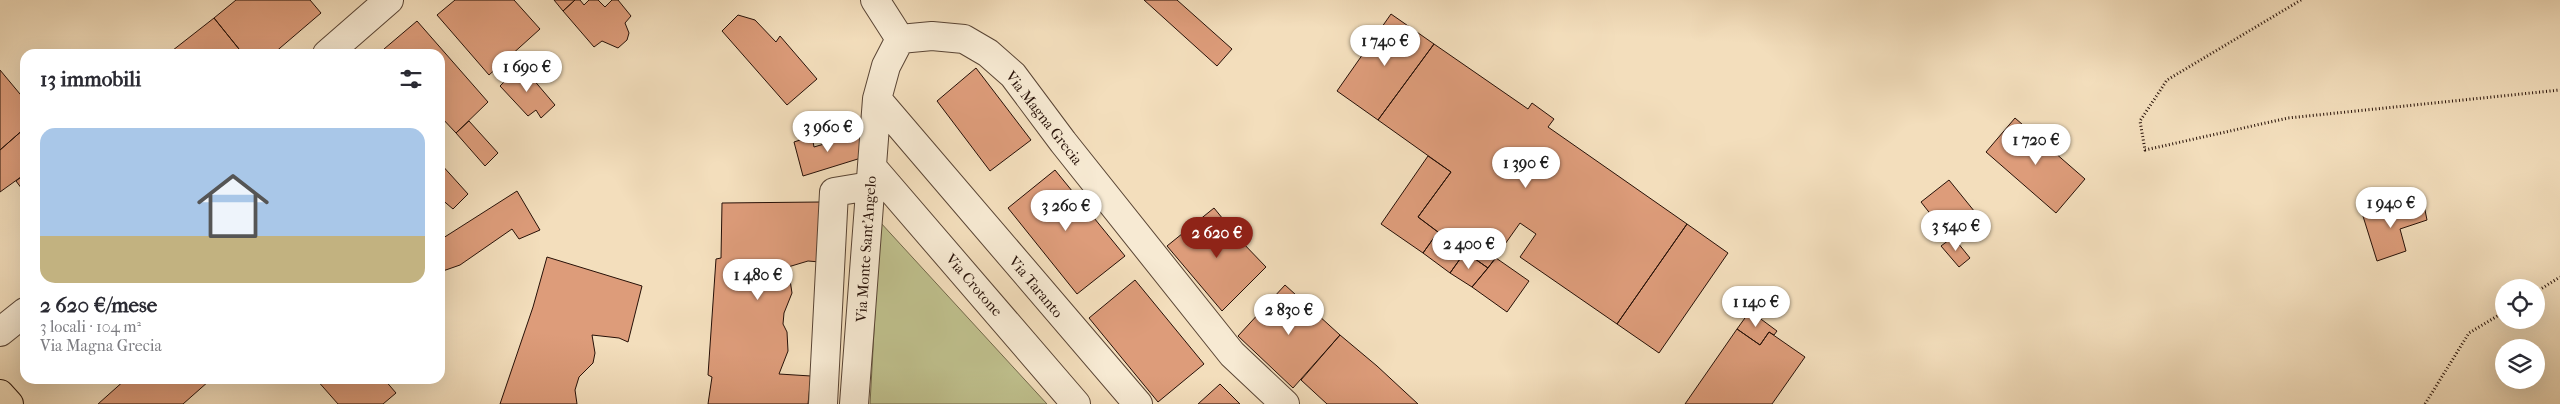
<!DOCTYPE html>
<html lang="it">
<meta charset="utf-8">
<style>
:root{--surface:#fff;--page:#f7f7f7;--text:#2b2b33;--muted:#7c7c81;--line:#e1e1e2;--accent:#8f2418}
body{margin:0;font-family:"IM FELL French Canon",serif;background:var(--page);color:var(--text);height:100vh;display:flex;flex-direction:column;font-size:19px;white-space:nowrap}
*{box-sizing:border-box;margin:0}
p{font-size:16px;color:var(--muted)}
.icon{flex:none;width:28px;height:28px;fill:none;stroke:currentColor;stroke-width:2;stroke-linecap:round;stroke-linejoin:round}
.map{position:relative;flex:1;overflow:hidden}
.side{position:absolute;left:20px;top:49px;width:425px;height:335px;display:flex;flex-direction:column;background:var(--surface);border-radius:15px;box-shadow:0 5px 20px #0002}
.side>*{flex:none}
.tools{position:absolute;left:2495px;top:279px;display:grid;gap:10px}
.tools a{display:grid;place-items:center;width:50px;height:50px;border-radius:50%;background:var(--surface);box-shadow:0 5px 20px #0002;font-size:25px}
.price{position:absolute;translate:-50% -42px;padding:0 11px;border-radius:18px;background:#fff;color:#222;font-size:16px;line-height:32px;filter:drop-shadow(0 1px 2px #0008)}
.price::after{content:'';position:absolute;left:50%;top:30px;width:15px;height:11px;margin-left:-8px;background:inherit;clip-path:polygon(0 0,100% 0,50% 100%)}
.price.active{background:var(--accent);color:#fff}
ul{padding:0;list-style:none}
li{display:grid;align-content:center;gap:10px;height:265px;padding:0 20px}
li+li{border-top:1px solid var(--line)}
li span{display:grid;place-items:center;height:155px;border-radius:15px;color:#555}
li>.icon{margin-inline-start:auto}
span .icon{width:90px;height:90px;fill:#fffc;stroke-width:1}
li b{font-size:21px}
h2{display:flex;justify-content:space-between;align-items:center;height:60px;padding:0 20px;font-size:21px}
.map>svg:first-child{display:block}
.green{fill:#bfc08d;stroke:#72684a}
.building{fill:#dd9c7a;stroke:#261007}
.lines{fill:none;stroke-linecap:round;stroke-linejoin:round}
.minor-casing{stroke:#594434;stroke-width:30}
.major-casing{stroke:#261007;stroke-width:30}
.path{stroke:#261007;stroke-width:3;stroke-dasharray:1 2.5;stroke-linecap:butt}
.minor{stroke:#f7ead3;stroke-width:28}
.major{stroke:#f3debc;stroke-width:28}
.labels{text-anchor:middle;stroke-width:5;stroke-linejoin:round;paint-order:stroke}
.street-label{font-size:15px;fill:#261007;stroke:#f7ead3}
</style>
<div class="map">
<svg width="2560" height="404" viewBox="0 0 2560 404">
<rect width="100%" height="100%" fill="#f3debc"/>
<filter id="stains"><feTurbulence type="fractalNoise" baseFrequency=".004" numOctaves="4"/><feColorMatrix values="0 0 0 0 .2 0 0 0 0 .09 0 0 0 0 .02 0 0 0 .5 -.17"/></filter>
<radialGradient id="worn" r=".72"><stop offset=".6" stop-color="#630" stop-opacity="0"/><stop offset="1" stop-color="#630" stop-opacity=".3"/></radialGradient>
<path class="green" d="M 880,222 L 1047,404 L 870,404 Z"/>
<path class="building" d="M 236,0 L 310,0 L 321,13 L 273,54 L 243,54 L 214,18 Z
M 455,0 L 514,0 L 540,29 L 489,75 L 437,15 Z
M 554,0 L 575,0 L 563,11 Z
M 575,0 L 580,0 L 584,5 L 589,0 L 598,0 L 605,7 L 612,0 L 618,0 L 631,16 L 625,23 L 629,33 L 627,40 L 618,48 L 602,41 L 594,47 L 563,11 Z
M 1144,0 L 1177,0 L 1232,49 L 1217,66 Z
M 1391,14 L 1434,44 L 1378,120 L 1337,91 Z
M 738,15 L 755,20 L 776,42 L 780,36 L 817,79 L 787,105 L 722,31 Z
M 214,18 L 243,54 L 168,54 Z
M 417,21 L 488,102 L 456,133 L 440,116 L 440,54 L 387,54 L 384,49 Z
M 1434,44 L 1528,109 L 1532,103 L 1554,119 L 1548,127 L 1687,224 L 1617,324 L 1520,257 L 1536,234 L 1520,223 L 1488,268 L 1465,252 L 1450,273 L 1423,253 L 1438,232 L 1418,217 L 1451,172 L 1378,120 Z
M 521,65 L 555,105 L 541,118 L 536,110 L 528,116 L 500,86 Z
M 976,68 L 1031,140 L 990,171 L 937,101 Z
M 0,70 L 25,100 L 25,128 L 0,150 Z
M 2015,118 L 2085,179 L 2056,213 L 1986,152 Z
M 469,121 L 498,153 L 485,166 L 456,133 Z
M 25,128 L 25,174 L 0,192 L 0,150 Z
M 864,132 L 861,158 L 803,176 L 794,142 L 812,136 L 814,147 Z
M 1428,156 L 1451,172 L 1418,217 L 1438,232 L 1423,253 L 1381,224 Z
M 440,163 L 468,194 L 453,209 L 440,198 Z
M 1055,170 L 1125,256 L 1077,294 L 1008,208 Z
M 25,174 L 25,193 L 16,181 Z
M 1949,180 L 1979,217 L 1950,239 L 1921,202 Z
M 517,191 L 540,230 L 519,239 L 512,229 L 460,265 L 440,272 L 440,240 Z
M 820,202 L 820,262 L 808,261 L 788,267 L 792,293 L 784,313 L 783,324 L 787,332 L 788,351 L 779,374 L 811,376 L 808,404 L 708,404 L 712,377 L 708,375 L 716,259 L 721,258 L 722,203 Z
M 2424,205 L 2427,220 L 2400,229 L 2406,251 L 2377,261 L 2362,213 Z
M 1214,208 L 1241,241 L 1266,267 L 1222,311 L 1167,246 Z
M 1687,224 L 1728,253 L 1659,353 L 1617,324 Z
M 1953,237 L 1970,258 L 1959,267 L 1941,246 Z
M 1465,252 L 1488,268 L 1472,287 L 1450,273 Z
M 547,257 L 642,286 L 628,342 L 619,338 L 592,335 L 595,353 L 593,363 L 579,377 L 575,390 L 577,404 L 500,404 L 533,307 Z
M 1496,258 L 1529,281 L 1507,312 L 1472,287 Z
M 1135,280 L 1204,364 L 1158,402 L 1089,318 Z
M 1285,285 L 1340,335 L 1293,388 L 1238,336 Z
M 1750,311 L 1777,331 L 1774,335 L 1769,332 L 1760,345 L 1737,329 Z
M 1737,329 L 1760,345 L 1769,332 L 1805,357 L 1772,404 L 1685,404 Z
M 1340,335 L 1377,366 L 1418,404 L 1327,404 L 1301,380 Z
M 126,379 L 207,379 L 209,381 L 183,404 L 98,404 Z
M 316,379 L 384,379 L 396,393 L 383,404 L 338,404 Z
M 1220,384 L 1240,404 L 1198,404 Z"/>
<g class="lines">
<g class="minor-casing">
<path id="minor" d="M 875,0 L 900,39 L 932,36 L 964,39 L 988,53 L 1013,75 L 1063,142 L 1232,354 L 1285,404
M 327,54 L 389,0
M 877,99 L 1138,404
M 872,167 L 1076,404
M 0,332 L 25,312
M 823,404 L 834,192 L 870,186
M 854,404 L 877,99 L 886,66 L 900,39"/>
</g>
<g class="major-casing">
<path id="major" d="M 0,394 L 9,404"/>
</g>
<path class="path" d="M 2301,0 L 2167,80 L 2140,121 L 2145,150 L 2288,118 L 2560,90
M 2536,292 L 2560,277
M 2425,404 L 2469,333 L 2504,312"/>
<use href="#minor" class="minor"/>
<use href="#major" class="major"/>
</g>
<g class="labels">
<g class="street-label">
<text transform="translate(1044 118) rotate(52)" y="5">Via Magna Grecia</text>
<text transform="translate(866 249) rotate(-86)" y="5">Via Monte Sant'Angelo</text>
<text transform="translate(974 285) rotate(49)" y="5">Via Crotone</text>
<text transform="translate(1036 287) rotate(50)" y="5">Via Taranto</text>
</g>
</g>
<rect width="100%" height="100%" filter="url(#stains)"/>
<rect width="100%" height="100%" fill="url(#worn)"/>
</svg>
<div class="tools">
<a><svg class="icon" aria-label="locate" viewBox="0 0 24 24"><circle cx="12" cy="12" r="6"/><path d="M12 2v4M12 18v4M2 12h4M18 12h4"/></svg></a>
<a><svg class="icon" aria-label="layers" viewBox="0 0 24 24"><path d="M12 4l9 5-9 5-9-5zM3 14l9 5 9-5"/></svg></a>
</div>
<b class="price" style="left:1385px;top:67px">1 740 €</b>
<b class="price" style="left:527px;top:93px">1 690 €</b>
<b class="price" style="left:828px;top:153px">3 960 €</b>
<b class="price" style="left:2036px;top:166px">1 720 €</b>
<b class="price" style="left:1526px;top:189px">1 390 €</b>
<b class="price" style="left:2391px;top:229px">1 940 €</b>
<b class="price" style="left:1066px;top:232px">3 260 €</b>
<b class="price" style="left:1956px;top:252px">3 540 €</b>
<b class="price active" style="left:1217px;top:259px">2 620 €</b>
<b class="price" style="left:1469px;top:270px">2 400 €</b>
<b class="price" style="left:758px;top:301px">1 480 €</b>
<b class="price" style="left:1756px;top:328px">1 140 €</b>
<b class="price" style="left:1289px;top:336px">2 830 €</b>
<section class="side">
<h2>13 immobili<svg class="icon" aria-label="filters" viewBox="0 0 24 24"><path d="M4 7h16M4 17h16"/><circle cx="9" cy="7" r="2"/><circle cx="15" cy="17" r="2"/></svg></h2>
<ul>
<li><span style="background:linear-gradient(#a9c7e8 70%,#c2b280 0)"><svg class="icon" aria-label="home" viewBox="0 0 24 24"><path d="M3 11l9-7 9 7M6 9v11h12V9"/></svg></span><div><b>2 620 €/mese</b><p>3 locali · 104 m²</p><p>Via Magna Grecia</p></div></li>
</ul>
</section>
</div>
